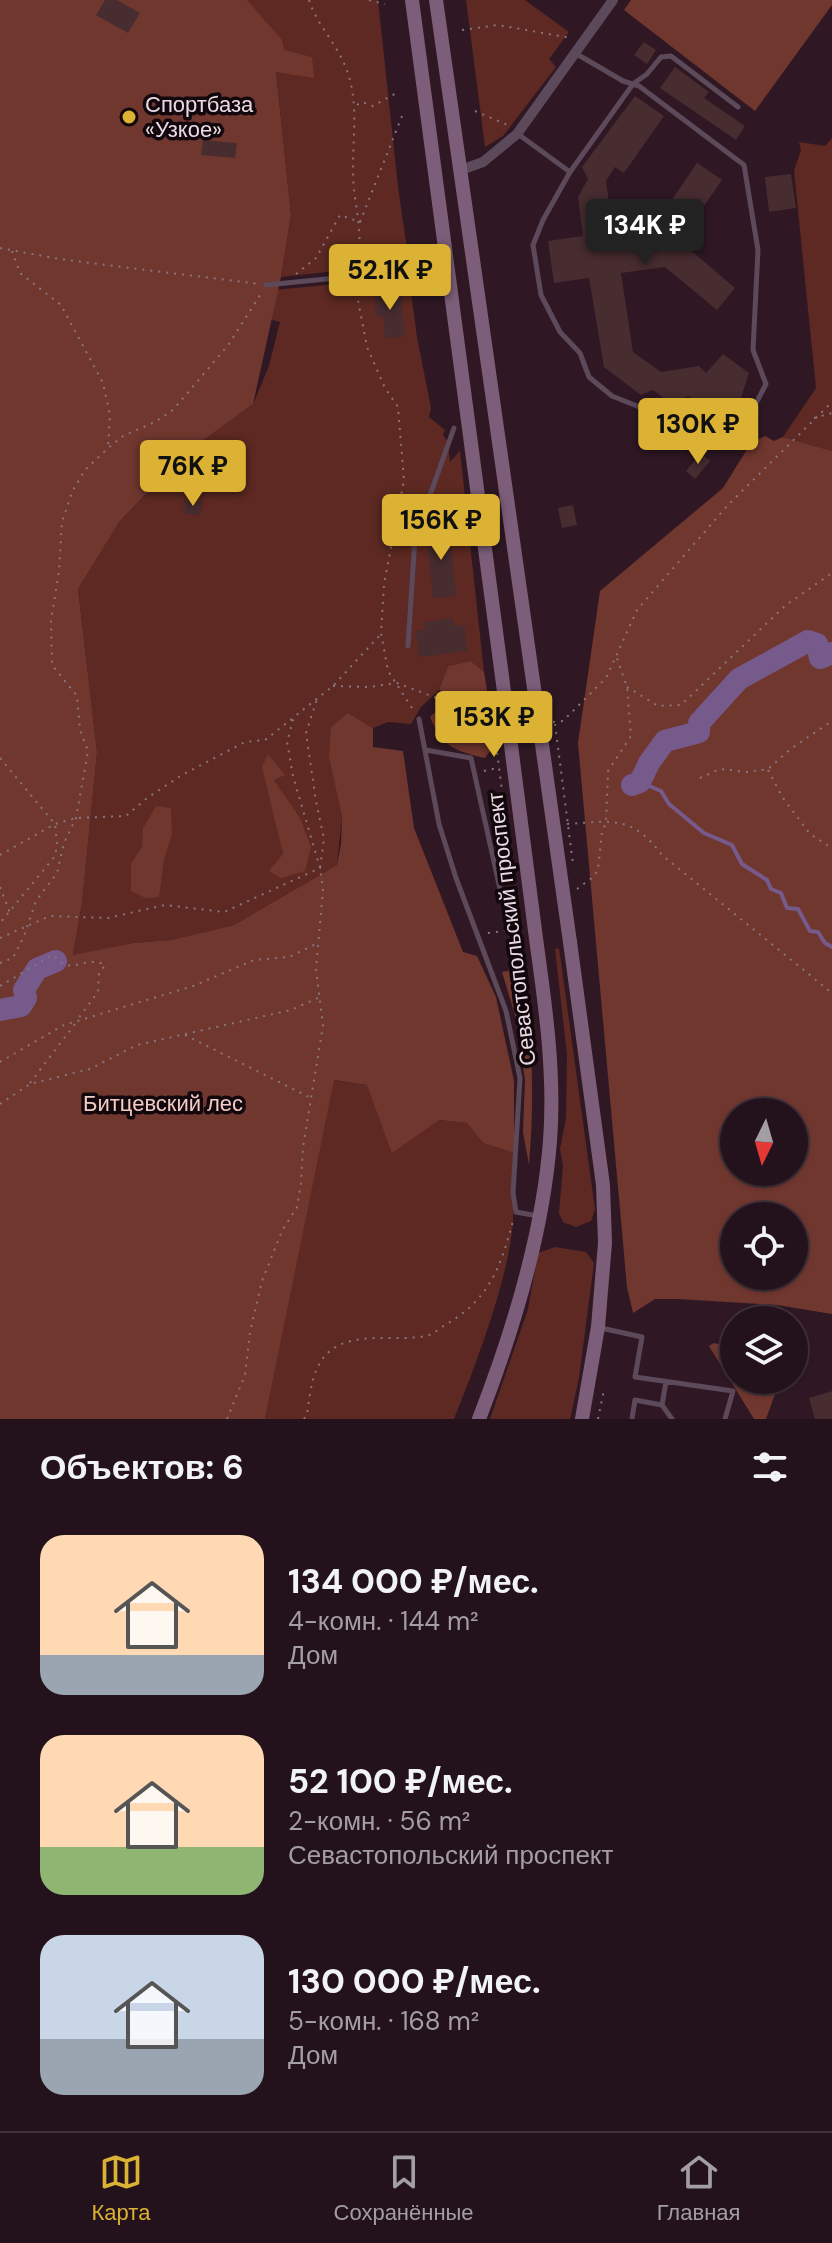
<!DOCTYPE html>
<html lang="ru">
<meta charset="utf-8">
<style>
:root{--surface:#23121b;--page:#2b1b24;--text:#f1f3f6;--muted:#a39ea3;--line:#40323a;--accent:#dbb233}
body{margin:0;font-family:"DM Sans",sans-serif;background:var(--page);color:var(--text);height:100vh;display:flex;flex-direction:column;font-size:30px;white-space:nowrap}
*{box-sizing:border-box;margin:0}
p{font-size:26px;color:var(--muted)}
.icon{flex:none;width:44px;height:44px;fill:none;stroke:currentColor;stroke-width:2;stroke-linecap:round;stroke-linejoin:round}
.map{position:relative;height:1419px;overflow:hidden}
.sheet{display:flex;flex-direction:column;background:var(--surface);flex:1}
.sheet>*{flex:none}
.needle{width:52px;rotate:185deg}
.fabs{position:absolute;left:720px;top:1098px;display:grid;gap:16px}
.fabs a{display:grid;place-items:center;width:88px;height:88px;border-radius:50%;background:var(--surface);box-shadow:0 2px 6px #0004,0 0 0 2px var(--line);font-size:40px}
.price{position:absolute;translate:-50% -68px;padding:0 18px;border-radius:8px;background:var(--accent);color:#111;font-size:26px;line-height:52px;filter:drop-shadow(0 2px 4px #0008)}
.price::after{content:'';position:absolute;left:50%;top:48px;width:24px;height:18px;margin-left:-12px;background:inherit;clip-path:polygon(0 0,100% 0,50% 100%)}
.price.current{background:#222;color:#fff}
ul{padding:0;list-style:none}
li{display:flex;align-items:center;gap:24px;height:200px;padding:0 40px}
li span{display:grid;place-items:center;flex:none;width:224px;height:160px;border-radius:24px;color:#555}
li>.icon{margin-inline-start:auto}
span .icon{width:96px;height:96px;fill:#fffc;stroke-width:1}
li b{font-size:34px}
h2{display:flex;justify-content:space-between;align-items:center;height:96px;padding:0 40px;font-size:34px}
.tab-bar{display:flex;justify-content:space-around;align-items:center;height:112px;border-top:2px solid var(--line);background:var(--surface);font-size:22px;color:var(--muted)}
.tab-bar a{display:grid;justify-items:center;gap:4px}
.tab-bar .current{color:var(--accent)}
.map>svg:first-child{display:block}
.green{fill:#5d2922;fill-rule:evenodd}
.forest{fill:#70372f;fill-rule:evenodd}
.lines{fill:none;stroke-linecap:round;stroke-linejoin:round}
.stream{stroke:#765a8c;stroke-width:4}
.river{stroke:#765a8c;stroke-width:22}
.building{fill:#472c30}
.path{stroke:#88757e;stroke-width:2;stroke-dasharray:2 6;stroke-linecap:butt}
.service{stroke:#5c495a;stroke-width:5}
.minor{stroke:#5c495a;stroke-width:10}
.secondary{stroke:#7d5e7a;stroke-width:14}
.secondary-bridge{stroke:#7d5e7a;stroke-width:14}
.poi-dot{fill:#dbb233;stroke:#11070c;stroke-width:3}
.labels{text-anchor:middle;stroke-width:7;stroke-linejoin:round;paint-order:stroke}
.poi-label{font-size:22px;fill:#eadae1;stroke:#11070c;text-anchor:start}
.street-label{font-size:22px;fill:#eadae1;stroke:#11070c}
.park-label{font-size:22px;fill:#f3ccc5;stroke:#11070c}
</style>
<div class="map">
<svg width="832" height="1419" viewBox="0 0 832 1419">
<rect width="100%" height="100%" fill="#2f1824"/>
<path class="green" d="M 247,0 L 378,0 L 398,187 L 409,263 L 281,277 L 291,215 L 276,71 L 312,57 L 284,51 Z
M 466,0 L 525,0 L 569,32 L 549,59 L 556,67 L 503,136 L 485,147 Z
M 832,138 L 832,451 L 783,437 L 816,388 L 794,171 L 801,150 L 799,142 L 825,146 Z
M 409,277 L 417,337 L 431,408 L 429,417 L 445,430 L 443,435 L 448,442 L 450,462 L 460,451 L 484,672 L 471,661 L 448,666 L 439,690 L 421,707 L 411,724 L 388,722 L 373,728 L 348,713 L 329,758 L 342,817 L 337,865 L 234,925 L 171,940 L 133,943 L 73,956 L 82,903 L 97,752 L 78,589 L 120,521 L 183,455 L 253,404 L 269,366 L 280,322 L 268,319 L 274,290 ZM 268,755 L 284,775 L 274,780 L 280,789 L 305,871 L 283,854 L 272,806 Z
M 559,948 L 595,1209 L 591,1221 L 576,1227 L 563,1222 L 559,1213 L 563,1165 L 560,1149 L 566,1118 L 567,1055 L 555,949 Z
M 333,1080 L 367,1085 L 439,1120 L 467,1123 L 483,1143 L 514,1153 C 513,1176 514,1199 513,1222 C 508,1281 476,1364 454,1419 L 265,1419 Z
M 555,1247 L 586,1252 L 594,1263 L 579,1378 L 570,1419 L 490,1419 L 528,1309 L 538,1253 Z"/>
<path class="forest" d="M 0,0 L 247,0 L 282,40 L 284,50 L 312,57 L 314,78 L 276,72 L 291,215 L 281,277 L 253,404 L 183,455 L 120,521 L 78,589 L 97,752 L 82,903 L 73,955 L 133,943 L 171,940 L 234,925 L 337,865 L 341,844 L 342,817 L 329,758 L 331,727 L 348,713 L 373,728 L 373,747 L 403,751 L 414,828 L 463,952 L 477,956 L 496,997 L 514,1081 L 514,1153 L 483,1143 L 467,1123 L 439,1120 L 392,1153 L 367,1085 L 334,1080 L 265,1419 L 0,1419 Z
M 631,0 L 832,0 L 832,5 L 755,111 L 624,10 Z
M 765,436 L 774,441 L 783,437 L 832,451 L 832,1314 L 777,1305 L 678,1299 L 655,1299 L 633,1313 L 627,1287 L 578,743 L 600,591 L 723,488 L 751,443 ZM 734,1112 L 794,1112 L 794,1172 L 734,1172 ZM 734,1216 L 794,1216 L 794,1276 L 734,1276 Z
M 471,661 L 484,672 L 487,690 L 478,698 L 458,697 L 439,690 L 448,666 Z
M 441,707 C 462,713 468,728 488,735 L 490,751 L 485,758 C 455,751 442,747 430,717 Z
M 268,754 L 285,775 L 274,780 L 300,818 L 311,847 L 305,871 L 281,878 L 269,871 L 283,854 L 262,767 Z
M 156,806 L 171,808 L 172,835 L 164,859 L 159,897 L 145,898 L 131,891 L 131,864 L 142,847 L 143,828 Z
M 523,968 C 532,1037 535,1095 529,1165 L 523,1132 L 525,1080 L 515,1015 L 502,972 Z
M 714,1343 L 734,1348 L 734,1380 L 780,1380 L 766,1419 L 754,1419 L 709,1346 Z"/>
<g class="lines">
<path class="stream" d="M 640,782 L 661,791 L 669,804 L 704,833 L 732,845 L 742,864 L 767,880 L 771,889 L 781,893 L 787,908 L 798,909 L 810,931 L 818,932 L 825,943 L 832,947"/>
<path class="river" d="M 632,785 L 640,782 L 649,763 L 665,741 L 699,732 L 699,723 L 739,679 L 808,641 L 817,644 L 820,658 L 832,653
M 0,1010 L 21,1006 L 26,998 L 24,990 L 37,969 L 56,961"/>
</g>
<path class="building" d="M 105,0 L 117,0 L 140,13 L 128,33 L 96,15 Z
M 644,42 L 656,50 L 647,64 L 634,55 Z
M 675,67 L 709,92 L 704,98 L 745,126 L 736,140 L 660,88 Z
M 635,96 L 664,116 L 624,173 L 615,167 L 606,181 L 613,229 L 656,223 L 697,163 L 722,180 L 685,233 L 687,247 L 735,288 L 717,310 L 665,267 L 621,273 L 633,352 L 661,372 L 699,366 L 706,373 L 723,354 L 749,373 L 740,401 L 725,420 L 688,396 L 673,405 L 653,390 L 641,395 L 604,367 L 589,278 L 554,283 L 548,241 L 583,236 L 578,197 L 588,179 L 582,167 Z
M 203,140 L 237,143 L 235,158 L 201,155 Z
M 791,174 L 796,208 L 769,212 L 765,177 Z
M 401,289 L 404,337 L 385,338 L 383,316 L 376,317 L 374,292 Z
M 701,453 L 710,461 L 695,479 L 686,471 Z
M 186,500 L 202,502 L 200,515 L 184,513 Z
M 573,505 L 577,525 L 562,528 L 558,508 Z
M 449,526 L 456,596 L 433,598 L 426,529 Z
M 453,618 L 454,626 L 464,625 L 467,651 L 419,657 L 416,631 L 425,630 L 424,622 Z
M 832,1391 L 832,1419 L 815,1419 L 809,1398 Z"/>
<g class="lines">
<path class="path" d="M 309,0 C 316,22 332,39 342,59 C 361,96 352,136 353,175 C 354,207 365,235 356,267
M 369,0 L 385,4
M 462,30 L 498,25 L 571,38
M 357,105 L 362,102 L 373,106 L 398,92
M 475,111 L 510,126
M 0,248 L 59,259 L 259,284
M 12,251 L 20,273 L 61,305 L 103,383 L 110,415 L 108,447
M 296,274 L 316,258 L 340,215 L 360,222 L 404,111
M 355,285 L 367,347 L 385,388 L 398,407 L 404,480 L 384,584 L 381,633 L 388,671 L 414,711
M 814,418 L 832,413
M 333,686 L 369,687 L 397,683 L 463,708 L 476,726 L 495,729
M 627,687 L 658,706 L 681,705 L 786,605 L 832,573
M 553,722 L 563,721 L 606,678 L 637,610 L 727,506 L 832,402
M 555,724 L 573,864
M 494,729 L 520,928
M 0,758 L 55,824 L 57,845 L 55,856 L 0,923
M 768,770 L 783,798 L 810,834 L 832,848
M 484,771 L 497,768
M 700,778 L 720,769 L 748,772 L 768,769 L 792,748 L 832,721
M 491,813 L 504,815
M 567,824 C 613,821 632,815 662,855 L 832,993
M 0,855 L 55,824 L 76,818 L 126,816 L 147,798 L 182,775 L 245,742 L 265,740 L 293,718
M 0,887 L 10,913
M 577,889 L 593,877 L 598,870 L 602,832 L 606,823 L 608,771 L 631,736 L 627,687 L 617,658
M 488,933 L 521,929
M 0,938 L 50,916 L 108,918 L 165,905 L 224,912 L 320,868 L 293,776 L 287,742 L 294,717 L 333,686 L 380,635
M 0,963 L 13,958 L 24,936 L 36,901 L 57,873 L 64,843 L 76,818 L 88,751 L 80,730 L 77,696 L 52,665 L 51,621 L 59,571 L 62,522 L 72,492 L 85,470 L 108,448 L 123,436 L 155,422 L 173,410 L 229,344 L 262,292
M 0,986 L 52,955 C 56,957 59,961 63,964 C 75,970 90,956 105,965 L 99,974 L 98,992 L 78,1019
M 185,1035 L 311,1098
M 0,1062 L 64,1025 L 193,986 L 254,960 L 289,957 L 318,943
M 30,1083 L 75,1024
M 0,1104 L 30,1084 L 90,1069 L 137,1045 L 291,1010 L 320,997
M 227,1419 L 245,1375 L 250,1332 L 262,1281 L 282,1231 L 297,1207 L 301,1183 L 303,1147 L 323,1026 L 316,969 L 323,890 L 320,868 L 324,839 L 316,801 L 306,733 L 317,699
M 304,1419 L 307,1415 C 313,1364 321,1338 380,1338 C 395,1338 415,1339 429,1335 C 435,1333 440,1328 445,1325 C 490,1299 500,1268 513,1221
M 598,1419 L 604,1390"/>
<path class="service" d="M 518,134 L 570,172 L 543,220 L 533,245 L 541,295 L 560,332 L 580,353 L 589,377 L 612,396 L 672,420 L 721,434 L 750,415 L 766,384 L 753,350 L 758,250 L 744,165 L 639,86 L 623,81 L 575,53
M 570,172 L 633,84 L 647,74 L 661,57 L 671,56 L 738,107
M 266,285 L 447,267
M 408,646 L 415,537 L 454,428
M 419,719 L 439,824 L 456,878 L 506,1011 L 520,1078 L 513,1193 L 516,1212 L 538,1216
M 426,750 L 471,758 L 502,898
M 601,1328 L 642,1337 L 635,1377 L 733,1391 L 725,1419
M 666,1382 L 662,1405 L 672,1419
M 632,1419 L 635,1400 L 662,1405"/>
<path class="minor" d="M 461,170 L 483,162 L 517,134 L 613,0"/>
<path class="secondary" d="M 412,0 L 505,699
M 436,0 L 535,695
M 570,942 L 603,1185 L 605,1243 L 598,1327 L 582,1419
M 479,1419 C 512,1334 543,1232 550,1141 C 555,1076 546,1010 537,946"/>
<path class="secondary-bridge" d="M 535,695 L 570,942
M 505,699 L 537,946"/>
</g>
<circle class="poi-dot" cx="129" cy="117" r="8"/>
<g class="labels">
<g class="poi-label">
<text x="145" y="112">Спортбаза<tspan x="145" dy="25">«Узкое»</tspan></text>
</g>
<g class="street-label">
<text transform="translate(511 929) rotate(-97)" y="8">Севастопольский проспект</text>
</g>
<g class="park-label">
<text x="163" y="1111">Битцевский лес</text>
</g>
</g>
</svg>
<div class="fabs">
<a><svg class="needle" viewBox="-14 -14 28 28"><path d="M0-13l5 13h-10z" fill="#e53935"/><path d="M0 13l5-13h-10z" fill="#a39ea3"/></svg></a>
<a><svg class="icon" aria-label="locate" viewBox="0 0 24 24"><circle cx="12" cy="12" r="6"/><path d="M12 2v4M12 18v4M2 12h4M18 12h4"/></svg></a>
<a><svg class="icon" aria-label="layers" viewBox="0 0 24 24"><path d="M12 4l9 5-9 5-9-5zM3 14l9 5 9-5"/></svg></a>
</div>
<b class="price current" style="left:645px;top:267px">134K ₽</b>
<b class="price" style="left:390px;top:312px">52.1K ₽</b>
<b class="price" style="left:698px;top:466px">130K ₽</b>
<b class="price" style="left:193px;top:508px">76K ₽</b>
<b class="price" style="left:441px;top:562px">156K ₽</b>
<b class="price" style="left:494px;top:759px">153K ₽</b>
</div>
<section class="sheet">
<h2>Объектов: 6<svg class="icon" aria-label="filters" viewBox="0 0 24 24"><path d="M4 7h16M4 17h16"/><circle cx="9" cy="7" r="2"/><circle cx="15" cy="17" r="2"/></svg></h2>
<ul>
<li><span style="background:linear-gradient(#ffd9b3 75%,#9aa5b1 0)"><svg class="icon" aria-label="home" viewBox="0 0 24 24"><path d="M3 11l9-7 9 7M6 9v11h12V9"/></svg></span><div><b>134 000 ₽/мес.</b><p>4-комн. · 144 m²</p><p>Дом</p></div></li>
<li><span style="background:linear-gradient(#ffd9b3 70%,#8fb573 0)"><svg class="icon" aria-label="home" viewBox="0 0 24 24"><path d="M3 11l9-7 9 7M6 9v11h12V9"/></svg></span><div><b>52 100 ₽/мес.</b><p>2-комн. · 56 m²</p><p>Севастопольский проспект</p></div></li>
<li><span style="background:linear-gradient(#c9d6e8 65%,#9aa5b1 0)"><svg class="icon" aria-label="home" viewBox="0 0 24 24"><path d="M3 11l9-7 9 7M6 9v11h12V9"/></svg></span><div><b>130 000 ₽/мес.</b><p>5-комн. · 168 m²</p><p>Дом</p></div></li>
</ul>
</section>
<nav class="tab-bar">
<a class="current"><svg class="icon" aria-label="map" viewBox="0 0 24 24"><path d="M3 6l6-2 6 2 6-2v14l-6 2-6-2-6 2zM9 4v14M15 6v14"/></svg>Карта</a>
<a><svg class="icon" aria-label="saved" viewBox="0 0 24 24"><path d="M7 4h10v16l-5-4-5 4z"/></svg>Сохранённые</a>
<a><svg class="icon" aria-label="home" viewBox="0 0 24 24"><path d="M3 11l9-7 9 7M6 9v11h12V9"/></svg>Главная</a>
</nav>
